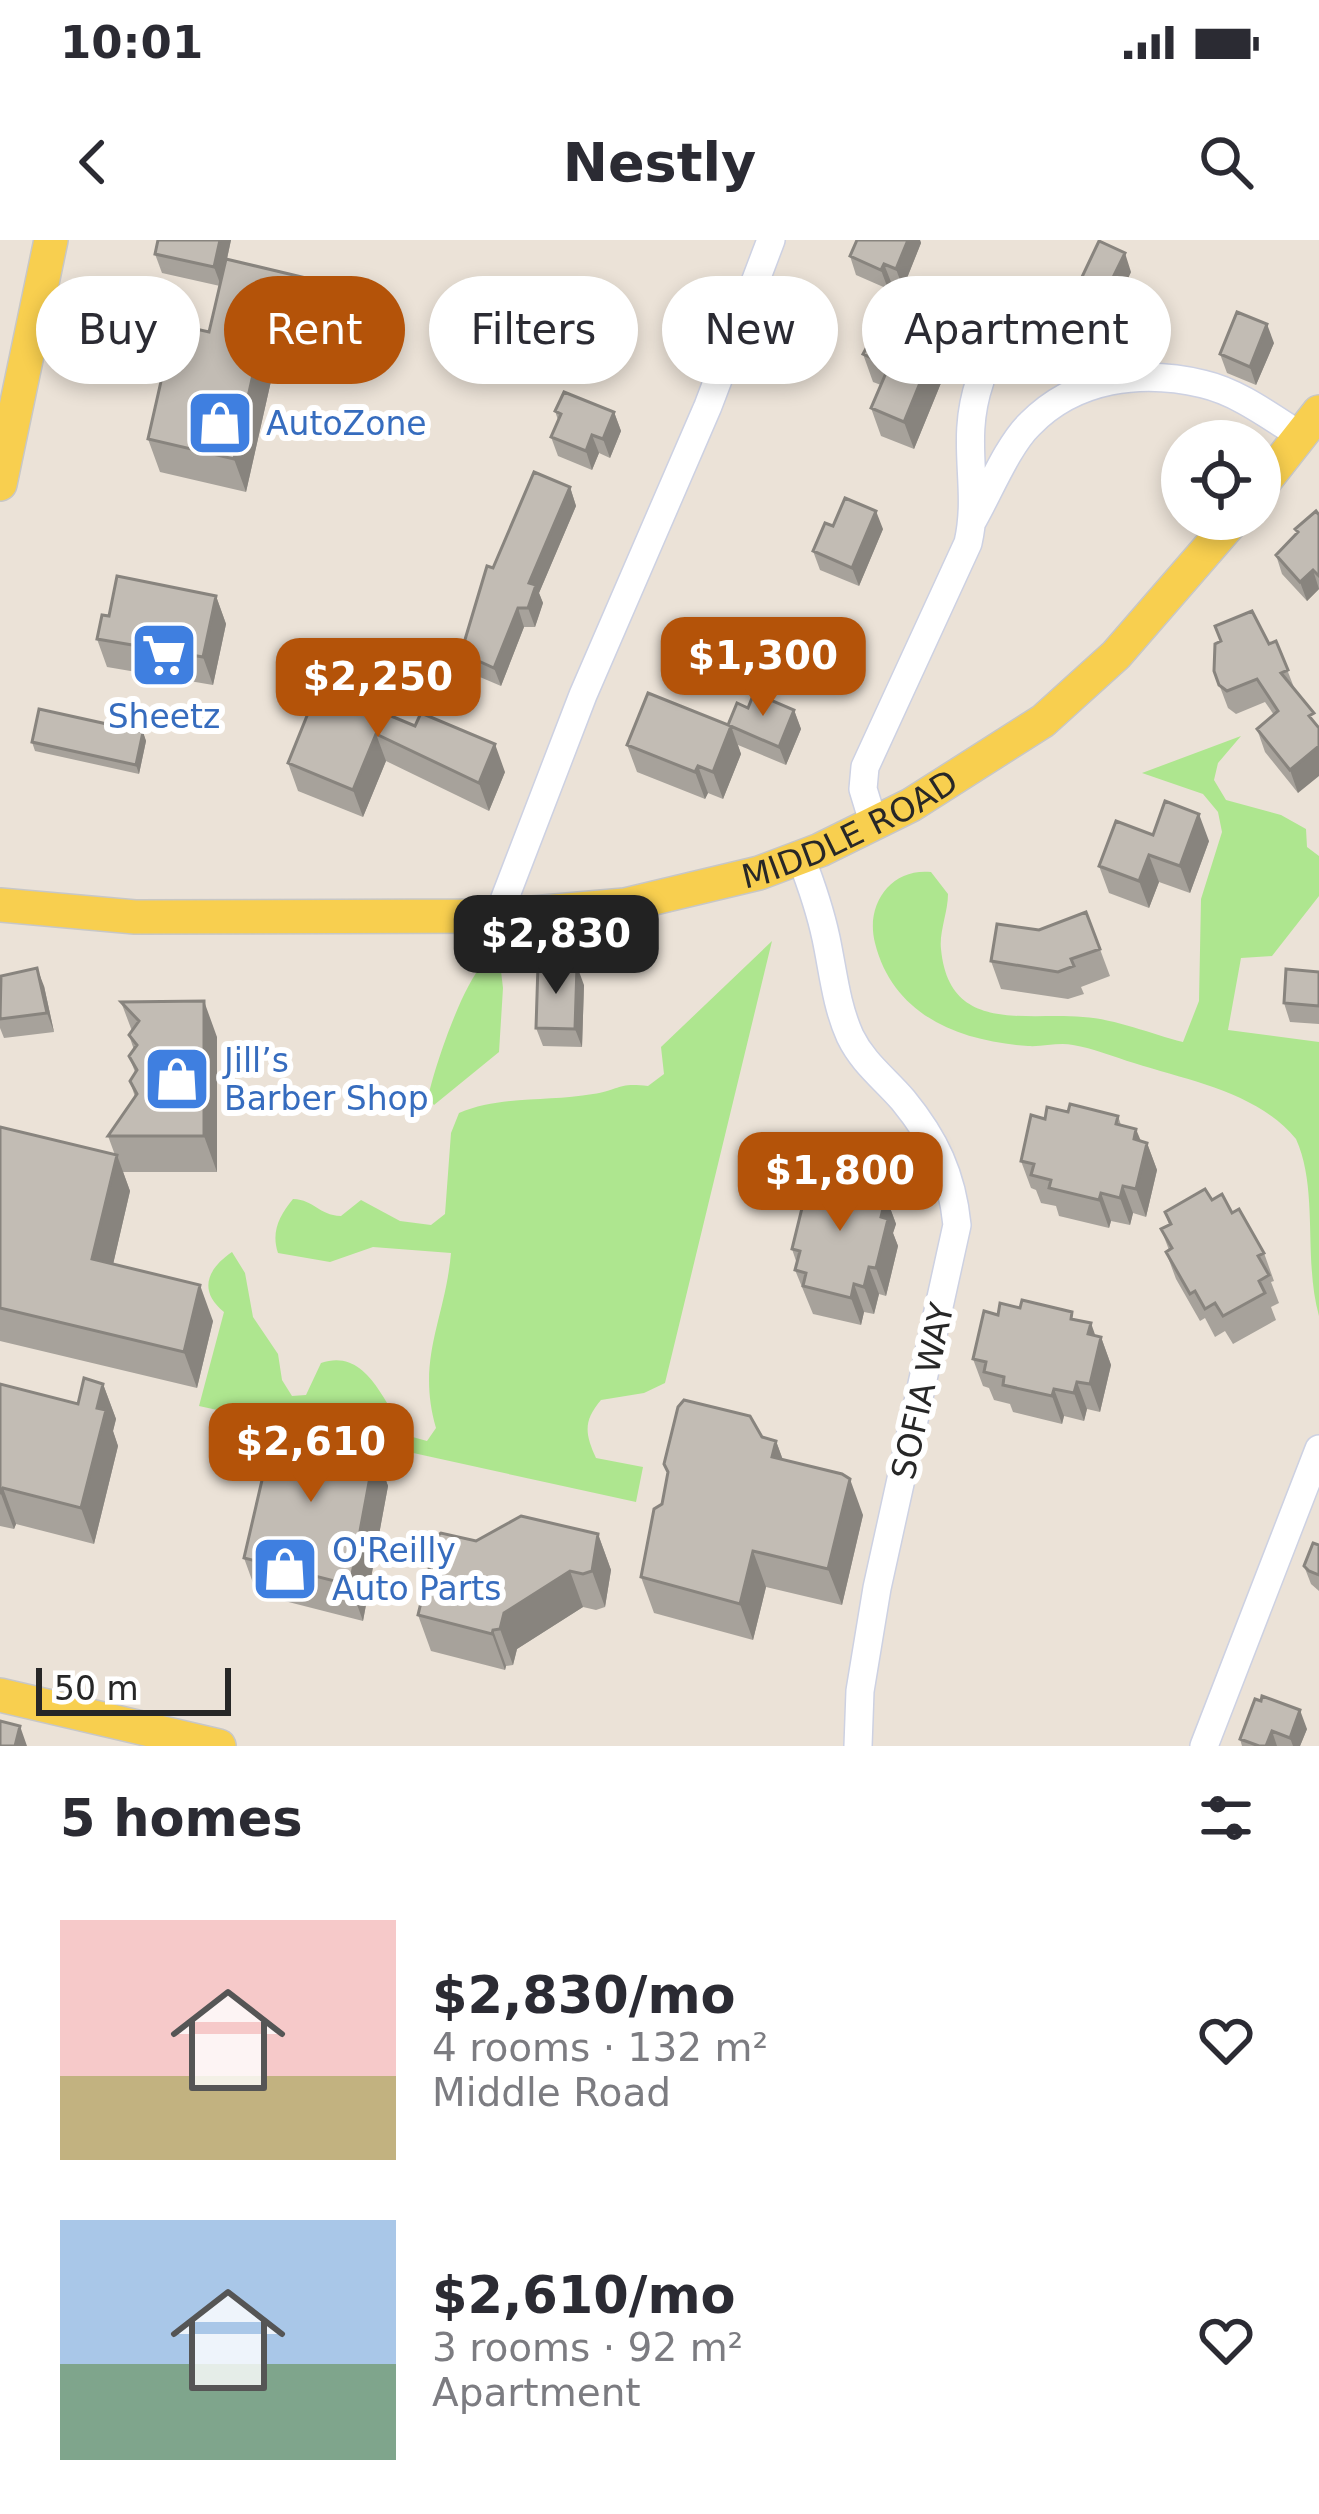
<!DOCTYPE html>
<meta charset="utf-8">
<style>
:root{--surface:#fff;--page:#f2f2f3;--text:#2b2b33;--muted:#7c7c81;--accent:#b45309}
body{margin:0;font-family:"DejaVu Sans",sans-serif;background:var(--page);color:var(--text);height:100vh;display:flex;flex-direction:column;font-size:45px;white-space:nowrap}
*{box-sizing:border-box;margin:0}
p{font-size:39px;color:var(--muted)}
.icon{flex:none;width:66px;height:66px;fill:none;stroke:currentColor;stroke-width:2;stroke-linecap:round;stroke-linejoin:round}
.map{position:relative;height:1506px;overflow:hidden}
.side{display:flex;flex-direction:column;background:var(--surface);flex:1}
.side>*{flex:none}
.guide{position:absolute;left:36px;top:36px;width:1248px;height:108px;display:flex;gap:24px}
.tools{position:absolute;left:1161px;top:180px;display:grid;gap:24px}
.tools a{display:grid;place-items:center;width:120px;height:120px;border-radius:50%;background:var(--surface);box-shadow:0 6px 18px #0003;font-size:60px}
.scale{position:absolute;left:36px;bottom:30px;width:195px;box-sizing:border-box;padding-left:12px;border:6px solid #272727;border-top:0;font-size:33px;line-height:42px;white-space:nowrap;color:#272727;-webkit-text-stroke:9px #fff;paint-order:stroke}
.price{position:absolute;translate:-50% -102px;padding:0 27px;border-radius:24px;background:var(--accent);color:#fff;font-size:39px;line-height:78px;filter:drop-shadow(0 3px 6px #0008)}
.price::after{content:'';position:absolute;left:50%;top:72px;width:36px;height:27px;margin-left:-18px;background:inherit;clip-path:polygon(0 0,100% 0,50% 100%)}
.price.on{background:#222;color:#fff}
ul{padding:0;list-style:none}
li{display:flex;align-items:center;gap:36px;height:300px;padding:0 60px}
li span{display:grid;place-items:center;flex:none;width:336px;height:240px;border-radius:0px;color:#555}
li>.icon{margin-inline-start:auto}
span .icon{width:144px;height:144px;fill:#fffc;stroke-width:1}
li b{font-size:51px}
h2{display:flex;justify-content:space-between;align-items:center;height:144px;padding:0 60px;font-size:51px}
.pill{padding:0 42px;border-radius:54px;background:var(--surface);box-shadow:0 6px 18px #0003;font-size:42px;line-height:108px}
.pill.on{background:var(--accent);color:#fff}
.status{display:flex;justify-content:space-between;align-items:center;height:84px;padding:0 60px;background:var(--surface);direction:ltr}
.status svg{height:33px;fill:currentColor}
header{display:flex;justify-content:space-between;align-items:center;height:156px;padding:0 60px;background:var(--surface);font-size:54px;font-weight:800}
.map>svg:first-child{display:block}
.green{fill:#aee68f}
.lines{fill:none;stroke-linecap:round;stroke-linejoin:round}
.minor-casing{stroke:#cdd1e2;stroke-width:30}
.major-casing{stroke:#c7c7c7;stroke-width:36}
.minor{stroke:#fff;stroke-width:27}
.major{stroke:#f8cf4f;stroke-width:33}
.wall{fill:#a7a29b}
.shaded-wall{fill:#88847e}
.building{fill:#c2bcb4;stroke:#88847e;stroke-width:3}
.labels{text-anchor:middle;stroke-width:12;stroke-linejoin:round;paint-order:stroke}
.shop-label{font-size:33px;fill:#366cbe;stroke:#fff;text-anchor:start}
.street-label{font-size:33px;fill:#272727;stroke:#fff}
</style>
<div class="status"><b>10:01</b><svg viewBox="0 0 49 12"><path d="M0 12V9h3v3zM5 12V6h3v6zM10 12V3h3v9zM15 12V0h3v12zM26 1h20v11H26zM47 4h2v5h-2z"/></svg></div>
<header><svg class="icon" aria-label="back" viewBox="0 0 24 24"><path d="M15 5l-7 7 7 7"/></svg>Nestly<svg class="icon" aria-label="search" viewBox="0 0 24 24"><circle cx="10" cy="10" r="6"/><path d="M15 15l6 6"/></svg></header>
<div class="map">
<svg width="1319" height="1506" viewBox="0 0 1319 1506">
<rect width="100%" height="100%" fill="#ebe2d7"/>
<path class="green" d="M 1241,496 L 1218,523 L 1214,540 L 1226,560 L 1281,575 L 1306,589 L 1307,607 L 1319,616 L 1319,656 L 1272,716 L 1241,718 L 1228,790 L 1319,802 L 1319,1076 C 1303,1019 1319,950 1296,899 C 1257,852 1190,841 1134,823 C 1114,817 1093,808 1073,805 C 1059,802 1043,807 1028,806 C 958,801 893,775 875,703 C 865,664 891,628 931,632 L 948,654 C 948,672 939,692 941,709 C 949,794 1024,772 1083,777 C 1116,779 1151,794 1183,802 L 1199,761 L 1201,659 L 1222,592 L 1218,572 L 1203,554 L 1142,533 Z
M 772,701 L 665,1143 L 644,1153 L 601,1160 C 583,1181 585,1194 596,1218 L 643,1227 L 636,1262 L 199,1166 L 224,1072 C 198,1051 207,1029 232,1012 L 245,1033 L 253,1077 L 278,1114 L 282,1140 L 292,1156 L 306,1155 L 321,1123 C 369,1107 384,1167 409,1196 L 427,1201 L 436,1188 C 416,1118 445,1081 451,1013 L 373,1007 L 330,1022 L 278,1013 C 271,992 279,976 293,959 C 315,960 318,975 341,976 L 361,960 L 400,981 L 431,985 L 445,974 L 451,893 L 459,873 C 501,855 549,862 593,854 C 620,850 617,842 648,846 L 664,834 L 661,807 Z
M 499,714 L 503,748 L 499,812 L 434,865 L 428,858 C 434,828 462,746 483,724 C 484,723 497,715 499,714 Z"/>
<g class="lines">
<g class="minor-casing">
<path id="minor" d="M 973,280 C 989,252 1008,205 1030,184 C 1075,138 1141,129 1203,144 C 1238,152 1271,177 1301,196
M 874,585 L 863,549 L 865,527 L 968,303 C 981,246 959,202 980,141
M 801,618 C 811,644 820,670 826,698 C 833,731 836,765 850,796 C 863,823 884,838 903,860 C 935,899 952,935 957,985 L 877,1348 L 860,1451 L 858,1506
M 498,676 L 583,455 L 708,166 L 771,0
M 1204,1506 L 1319,1209"/>
</g>
<g class="major-casing">
<g id="major">
<path d="M 0,244 L 51,0"/>
<path d="M 1260,247 L 1319,172"/>
<path id="s1" d="M 0,665 L 135,677 L 498,676 L 625,665 L 759,633 L 820,610 L 911,565 L 1043,481 L 1116,415 L 1234,279"/>
<path d="M 0,1455 L 219,1506"/>
</g>
</g>
<use href="#minor" class="minor"/>
<use href="#major" class="major"/>
</g>
<path class="wall" d="M 158,0 L 231,0 L 227,19 L 340,46 L 352,79 L 341,125 L 278,110 L 246,252 L 160,232 L 148,199 L 209,92 L 220,46 L 162,33 L 155,14 Z
M 857,0 L 920,0 L 921,3 L 903,48 L 891,42 L 888,49 L 856,35 L 850,16 Z
M 1131,32 L 1104,89 L 1078,77 L 1072,58 Z
M 940,94 L 950,121 L 914,209 L 881,196 L 871,168 L 881,145 L 873,142 L 863,114 Z
M 1274,103 L 1256,145 L 1227,133 L 1220,114 Z
M 555,171 L 614,172 L 621,191 L 610,218 L 599,213 L 592,230 L 558,216 L 551,197 L 558,180 Z
M 570,247 L 576,266 L 539,353 L 543,363 L 535,387 L 524,387 L 501,446 L 468,432 L 461,413 L 493,328 Z
M 1319,275 L 1319,349 L 1307,361 L 1282,334 L 1276,315 L 1297,293 L 1295,289 Z
M 833,286 L 883,289 L 859,346 L 820,330 L 813,311 Z
M 216,356 L 226,384 L 213,445 L 107,427 L 97,399 L 109,376 Z
M 1276,401 L 1295,450 L 1298,553 L 1265,512 L 1257,489 L 1274,475 L 1265,462 L 1236,474 L 1228,468 L 1214,431 Z
M 319,446 L 505,532 L 489,571 L 386,521 L 363,577 L 298,551 L 288,523 Z
M 748,468 L 794,470 L 801,489 L 786,525 L 738,505 L 741,514 L 723,559 L 708,553 L 705,559 L 637,532 L 627,505 L 728,485 Z
M 143,492 L 146,501 L 139,534 L 35,511 L 32,502 Z
M 1153,595 L 1209,601 L 1190,653 L 1159,642 L 1149,668 L 1109,653 L 1099,626 Z
M 1086,672 L 1110,736 L 1081,747 L 1084,754 L 1068,759 L 1001,749 L 991,721 L 1039,690 Z
M 1319,732 L 1319,784 L 1290,782 L 1284,763 Z
M 2,740 L 44,746 L 54,792 L 4,798 L 0,788 L 0,741 Z
M 584,745 L 582,807 L 543,806 L 536,788 Z
M 121,762 L 217,797 L 217,932 L 123,932 L 130,951 L 113,1024 L 213,1081 L 197,1148 L 0,1101 L 0,887 L 115,915 L 108,896 L 135,857 L 130,841 L 135,832 L 129,816 L 134,810 L 129,795 L 132,791 Z
M 1068,872 L 1118,876 L 1121,885 L 1141,901 L 1147,903 L 1157,930 L 1146,977 L 1133,973 L 1130,985 L 1111,981 L 1109,988 L 1059,976 L 1056,966 L 1041,963 L 1036,950 L 1031,948 L 1021,921 L 1045,879 Z
M 877,941 L 882,956 L 886,957 L 896,984 L 893,993 L 898,1006 L 886,1056 L 879,1054 L 874,1074 L 864,1072 L 861,1085 L 813,1074 L 795,1030 L 797,1024 L 792,1009 L 811,961 L 827,943 Z
M 1212,960 L 1232,973 L 1264,1013 L 1274,1041 L 1271,1042 L 1279,1063 L 1271,1067 L 1276,1080 L 1233,1104 L 1225,1091 L 1215,1097 L 1205,1078 L 1200,1081 L 1176,1039 L 1166,1012 L 1169,1010 L 1161,989 L 1169,985 L 1165,972 Z
M 998,1075 L 1075,1080 L 1095,1096 L 1101,1097 L 1111,1125 L 1100,1172 L 1087,1169 L 1084,1181 L 1064,1176 L 1062,1184 L 1013,1172 L 1010,1164 L 994,1160 L 989,1148 L 983,1146 L 973,1119 Z
M 0,1144 L 78,1164 L 103,1144 L 116,1179 L 113,1191 L 118,1206 L 94,1304 L 16,1284 L 14,1289 L 0,1286 Z
M 762,1197 L 776,1201 L 783,1220 L 863,1275 L 842,1365 L 766,1347 L 753,1400 L 654,1373 L 641,1337 L 662,1264 L 668,1235 L 664,1224 Z
M 375,1210 L 388,1246 L 363,1381 L 257,1354 L 244,1318 Z
M 598,1294 L 611,1330 L 605,1367 L 596,1370 L 583,1367 L 517,1409 L 513,1425 L 506,1426 L 505,1430 L 431,1411 L 418,1375 L 476,1301 Z
M 1319,1305 L 1319,1351 L 1311,1344 L 1304,1326 Z
M 1255,1459 L 1307,1489 L 1300,1506 L 1242,1506 L 1240,1499 Z"/>
<path class="shaded-wall" d="M 220,0 L 231,0 L 221,46 L 214,27 Z
M 908,0 L 920,0 L 921,3 L 903,48 L 896,29 Z
M 1125,13 L 1131,32 L 1104,89 L 1097,70 Z
M 884,24 L 891,42 L 888,49 L 881,30 Z
M 340,46 L 352,79 L 341,125 L 329,92 Z
M 266,77 L 278,110 L 246,252 L 234,219 Z
M 1267,84 L 1274,103 L 1256,145 L 1250,127 Z
M 940,94 L 950,121 L 914,209 L 904,182 Z
M 614,172 L 621,191 L 610,218 L 603,199 Z
M 592,195 L 599,213 L 592,230 L 586,211 Z
M 570,247 L 576,266 L 539,353 L 543,363 L 535,387 L 528,368 L 529,343 Z
M 876,271 L 883,289 L 859,346 L 852,328 Z
M 1313,330 L 1319,349 L 1307,361 L 1300,342 Z
M 216,356 L 226,384 L 213,445 L 203,417 Z
M 518,368 L 524,387 L 501,446 L 494,428 Z
M 794,470 L 801,489 L 786,525 L 779,507 Z
M 731,486 L 741,514 L 723,559 L 713,532 Z
M 143,492 L 146,501 L 139,534 L 136,525 Z
M 376,494 L 386,521 L 363,577 L 353,550 Z
M 495,504 L 505,532 L 489,571 L 479,543 Z
M 1319,506 L 1319,536 L 1298,553 L 1290,530 Z
M 698,526 L 708,553 L 705,559 L 695,532 Z
M 1199,574 L 1209,601 L 1190,653 L 1180,626 Z
M 1149,615 L 1159,642 L 1149,668 L 1139,641 Z
M 577,726 L 584,745 L 582,807 L 575,789 Z
M 37,728 L 44,746 L 54,792 L 47,773 Z
M 204,761 L 217,797 L 217,932 L 204,896 Z
M 1136,889 L 1145,911 L 1147,903 L 1157,930 L 1146,977 L 1136,949 L 1134,899 Z
M 117,915 L 130,951 L 106,1055 L 92,1019 Z
M 877,941 L 884,962 L 886,957 L 896,984 L 893,993 L 898,1006 L 886,1056 L 876,1028 L 874,954 Z
M 1123,946 L 1133,973 L 1130,985 L 1120,958 Z
M 1101,953 L 1111,981 L 1109,988 L 1099,960 Z
M 869,1027 L 879,1054 L 874,1074 L 864,1047 Z
M 854,1044 L 864,1072 L 861,1085 L 851,1058 Z
M 200,1045 L 213,1081 L 197,1148 L 184,1112 Z
M 1091,1083 L 1099,1106 L 1101,1097 L 1111,1125 L 1100,1172 L 1090,1144 L 1088,1094 Z
M 1077,1142 L 1087,1169 L 1084,1181 L 1074,1153 Z
M 103,1144 L 116,1179 L 113,1191 L 118,1206 L 94,1304 L 81,1268 L 97,1168 Z
M 1054,1149 L 1064,1176 L 1062,1184 L 1052,1156 Z
M 776,1201 L 789,1237 L 772,1217 Z
M 375,1210 L 388,1246 L 363,1381 L 350,1345 Z
M 850,1239 L 863,1275 L 842,1365 L 828,1329 Z
M 3,1248 L 16,1284 L 14,1289 L 1,1254 Z
M 598,1294 L 611,1330 L 605,1367 L 592,1331 Z
M 753,1311 L 766,1347 L 753,1400 L 740,1364 Z
M 570,1331 L 583,1367 L 517,1409 L 513,1425 L 500,1389 L 504,1373 Z
M 493,1390 L 506,1426 L 505,1430 L 492,1394 Z
M 1300,1470 L 1307,1489 L 1300,1506 L 1293,1506 L 1290,1498 Z
M 20,1486 L 27,1506 L 15,1506 Z
M 1272,1491 L 1277,1506 L 1266,1506 Z"/>
<path class="building" d="M 158,0 L 220,0 L 214,27 L 155,14 Z
M 857,0 L 908,0 L 896,29 L 884,24 L 881,30 L 850,16 Z
M 1099,1 L 1125,13 L 1097,70 L 1072,58 Z
M 226,19 L 340,46 L 329,92 L 266,77 L 234,219 L 148,199 L 174,84 L 209,92 Z
M 886,72 L 940,94 L 904,182 L 871,168 L 889,126 L 863,114 Z
M 1237,72 L 1267,84 L 1250,127 L 1220,114 Z
M 564,152 L 614,172 L 603,199 L 592,195 L 586,211 L 551,197 L 561,174 L 555,171 Z
M 534,232 L 570,247 L 529,343 L 536,345 L 528,368 L 518,368 L 494,428 L 461,413 L 487,326 L 493,328 Z
M 845,258 L 876,271 L 852,328 L 813,311 L 825,283 L 833,286 Z
M 1316,271 L 1319,275 L 1319,336 L 1313,330 L 1300,342 L 1276,315 L 1298,292 L 1295,289 Z
M 117,336 L 216,356 L 203,417 L 97,399 L 102,375 L 109,376 Z
M 1252,371 L 1269,404 L 1276,401 L 1288,430 L 1281,433 L 1314,473 L 1309,476 L 1319,488 L 1319,506 L 1290,530 L 1257,489 L 1278,471 L 1257,439 L 1227,451 L 1219,445 L 1214,431 L 1215,404 L 1221,401 L 1215,386 Z
M 319,446 L 415,486 L 421,473 L 495,504 L 479,543 L 376,494 L 353,550 L 288,523 Z
M 648,453 L 731,486 L 713,532 L 698,526 L 695,532 L 627,505 Z
M 754,453 L 794,470 L 779,507 L 728,485 L 737,463 L 748,468 Z
M 39,469 L 143,492 L 136,525 L 32,502 Z
M 1165,561 L 1199,574 L 1180,626 L 1149,615 L 1139,641 L 1099,626 L 1116,581 L 1153,595 Z
M 1086,672 L 1100,709 L 1071,719 L 1074,726 L 1058,732 L 991,721 L 997,684 L 1039,690 Z
M 538,725 L 577,726 L 575,789 L 536,788 Z
M 37,728 L 47,773 L 0,779 L 1,736 Z
M 1286,729 L 1319,732 L 1319,766 L 1284,763 Z
M 204,761 L 204,896 L 108,896 L 137,854 L 130,841 L 137,830 L 129,816 L 137,805 L 129,795 L 139,781 L 121,762 Z
M 1070,864 L 1118,876 L 1116,884 L 1136,889 L 1134,899 L 1147,903 L 1136,949 L 1123,946 L 1120,958 L 1101,953 L 1099,960 L 1049,948 L 1051,940 L 1031,935 L 1034,924 L 1021,921 L 1031,875 L 1045,879 L 1047,867 L 1068,872 Z
M 0,887 L 117,915 L 92,1019 L 200,1045 L 184,1112 L 0,1068 Z
M 830,931 L 877,941 L 874,954 L 886,957 L 881,977 L 888,979 L 876,1028 L 869,1027 L 864,1047 L 854,1044 L 851,1058 L 803,1046 L 806,1033 L 795,1030 L 800,1011 L 792,1009 L 804,960 L 811,961 L 816,941 L 827,943 Z
M 1205,949 L 1212,960 L 1222,954 L 1232,973 L 1239,969 L 1264,1013 L 1258,1016 L 1269,1035 L 1259,1041 L 1265,1053 L 1223,1076 L 1215,1063 L 1205,1069 L 1195,1051 L 1190,1054 L 1166,1012 L 1172,1008 L 1161,989 L 1171,984 L 1165,972 Z
M 1022,1060 L 1072,1072 L 1071,1079 L 1091,1083 L 1088,1094 L 1101,1097 L 1090,1144 L 1077,1142 L 1074,1153 L 1054,1149 L 1052,1156 L 1003,1145 L 1004,1137 L 984,1132 L 986,1122 L 973,1119 L 984,1071 L 998,1075 L 1000,1063 L 1020,1068 Z
M 84,1138 L 103,1144 L 97,1168 L 106,1170 L 81,1268 L 3,1248 L 0,1254 L 0,1144 L 78,1164 Z
M 684,1160 L 750,1176 L 762,1197 L 776,1201 L 772,1217 L 842,1234 L 850,1239 L 828,1329 L 753,1311 L 740,1364 L 641,1337 L 654,1269 L 662,1264 L 668,1232 L 664,1224 L 678,1167 Z
M 275,1184 L 375,1210 L 350,1345 L 244,1318 Z
M 521,1276 L 598,1294 L 592,1331 L 583,1334 L 570,1331 L 504,1373 L 500,1389 L 493,1390 L 492,1394 L 418,1375 L 437,1296 L 441,1293 L 476,1301 Z
M 1313,1303 L 1319,1305 L 1319,1335 L 1309,1331 L 1304,1326 Z
M 1262,1456 L 1300,1470 L 1290,1498 L 1272,1491 L 1266,1506 L 1259,1506 L 1240,1499 L 1255,1459 L 1261,1461 Z
M 0,1481 L 20,1486 L 15,1506 L 0,1506 Z"/>
<defs>
<g id="shop-square" transform="scale(3.45)"><rect x="-9" y="-9" width="18" height="18" rx="4" fill="#3f7fe0" stroke="#fff"/><path d="M-5-2.5h2.3a2.7 3.5 0 0 1 5.4 0H5L5.5 6h-11ZM-1.5-2.5h3a1.5 2.3 0 0 0-3 0Z" fill="#fff"/></g>
<g id="supermarket-square" transform="scale(3.45)"><rect x="-9" y="-9" width="18" height="18" rx="4" fill="#3f7fe0" stroke="#fff"/><path d="M-6-5.5h2.5l.6 2H6L4.5 2H-2.5L-4.4-4H-6ZM-1.5 3.2a1.3 1.3 0 1 0 .1 0ZM3 3.2a1.3 1.3 0 1 0 .1 0Z" fill="#fff"/></g>
</defs>
<g fill-rule="evenodd">
<use href="#shop-square" x="220" y="183"/>
<use href="#supermarket-square" x="164" y="415"/>
<use href="#shop-square" x="177" y="839"/>
<use href="#shop-square" x="285" y="1329"/>
</g>
<g class="labels">
<g class="shop-label">
<text x="266" y="195">AutoZone</text>
<text x="164" y="488" text-anchor="middle">Sheetz</text>
<text x="224" y="832">Jill’s<tspan x="224" dy="38">Barber Shop</tspan></text>
<text x="332" y="1322">O'Reilly<tspan x="332" dy="38">Auto Parts</tspan></text>
</g>
<g class="street-label">
<text dy="12" stroke="none"><textPath href="#s1" startOffset="864">MIDDLE ROAD</textPath></text>
<text transform="translate(922 1151) rotate(-77)" y="12">SOFIA WAY</text>
</g>
</g>
</svg>
<div class="tools">
<a><svg class="icon" aria-label="locate" viewBox="0 0 24 24"><circle cx="12" cy="12" r="6"/><path d="M12 2v4M12 18v4M2 12h4M18 12h4"/></svg></a>
</div>
<div class="scale">50 m</div>
<b class="price" style="left:763px;top:479px">$1,300</b>
<b class="price" style="left:378px;top:500px">$2,250</b>
<b class="price on" style="left:556px;top:757px">$2,830</b>
<b class="price" style="left:840px;top:994px">$1,800</b>
<b class="price" style="left:311px;top:1265px">$2,610</b>
<div class="guide">
<a class="pill">Buy</a>
<a class="pill on">Rent</a>
<a class="pill">Filters</a>
<a class="pill">New</a>
<a class="pill">Apartment</a>
</div>
</div>
<section class="side">
<h2>5 homes<svg class="icon" aria-label="filters" viewBox="0 0 24 24"><path d="M4 7h16M4 17h16"/><circle cx="9" cy="7" r="2"/><circle cx="15" cy="17" r="2"/></svg></h2>
<ul>
<li><span style="background:linear-gradient(#f6c9c9 65%,#c2b280 0)"><svg class="icon" aria-label="home" viewBox="0 0 24 24"><path d="M3 11l9-7 9 7M6 9v11h12V9"/></svg></span><div><b>$2,830/mo</b><p>4 rooms · 132 m²</p><p>Middle Road</p></div><svg class="icon" aria-label="heart" viewBox="0 0 24 24"><path d="M12 20l-8-8c-3-5 5-10 8-4 3-6 11-1 8 4z"/></svg></li>
<li><span style="background:linear-gradient(#a9c7e8 60%,#7fa58c 0)"><svg class="icon" aria-label="home" viewBox="0 0 24 24"><path d="M3 11l9-7 9 7M6 9v11h12V9"/></svg></span><div><b>$2,610/mo</b><p>3 rooms · 92 m²</p><p>Apartment</p></div><svg class="icon" aria-label="heart" viewBox="0 0 24 24"><path d="M12 20l-8-8c-3-5 5-10 8-4 3-6 11-1 8 4z"/></svg></li>
</ul>
</section>
